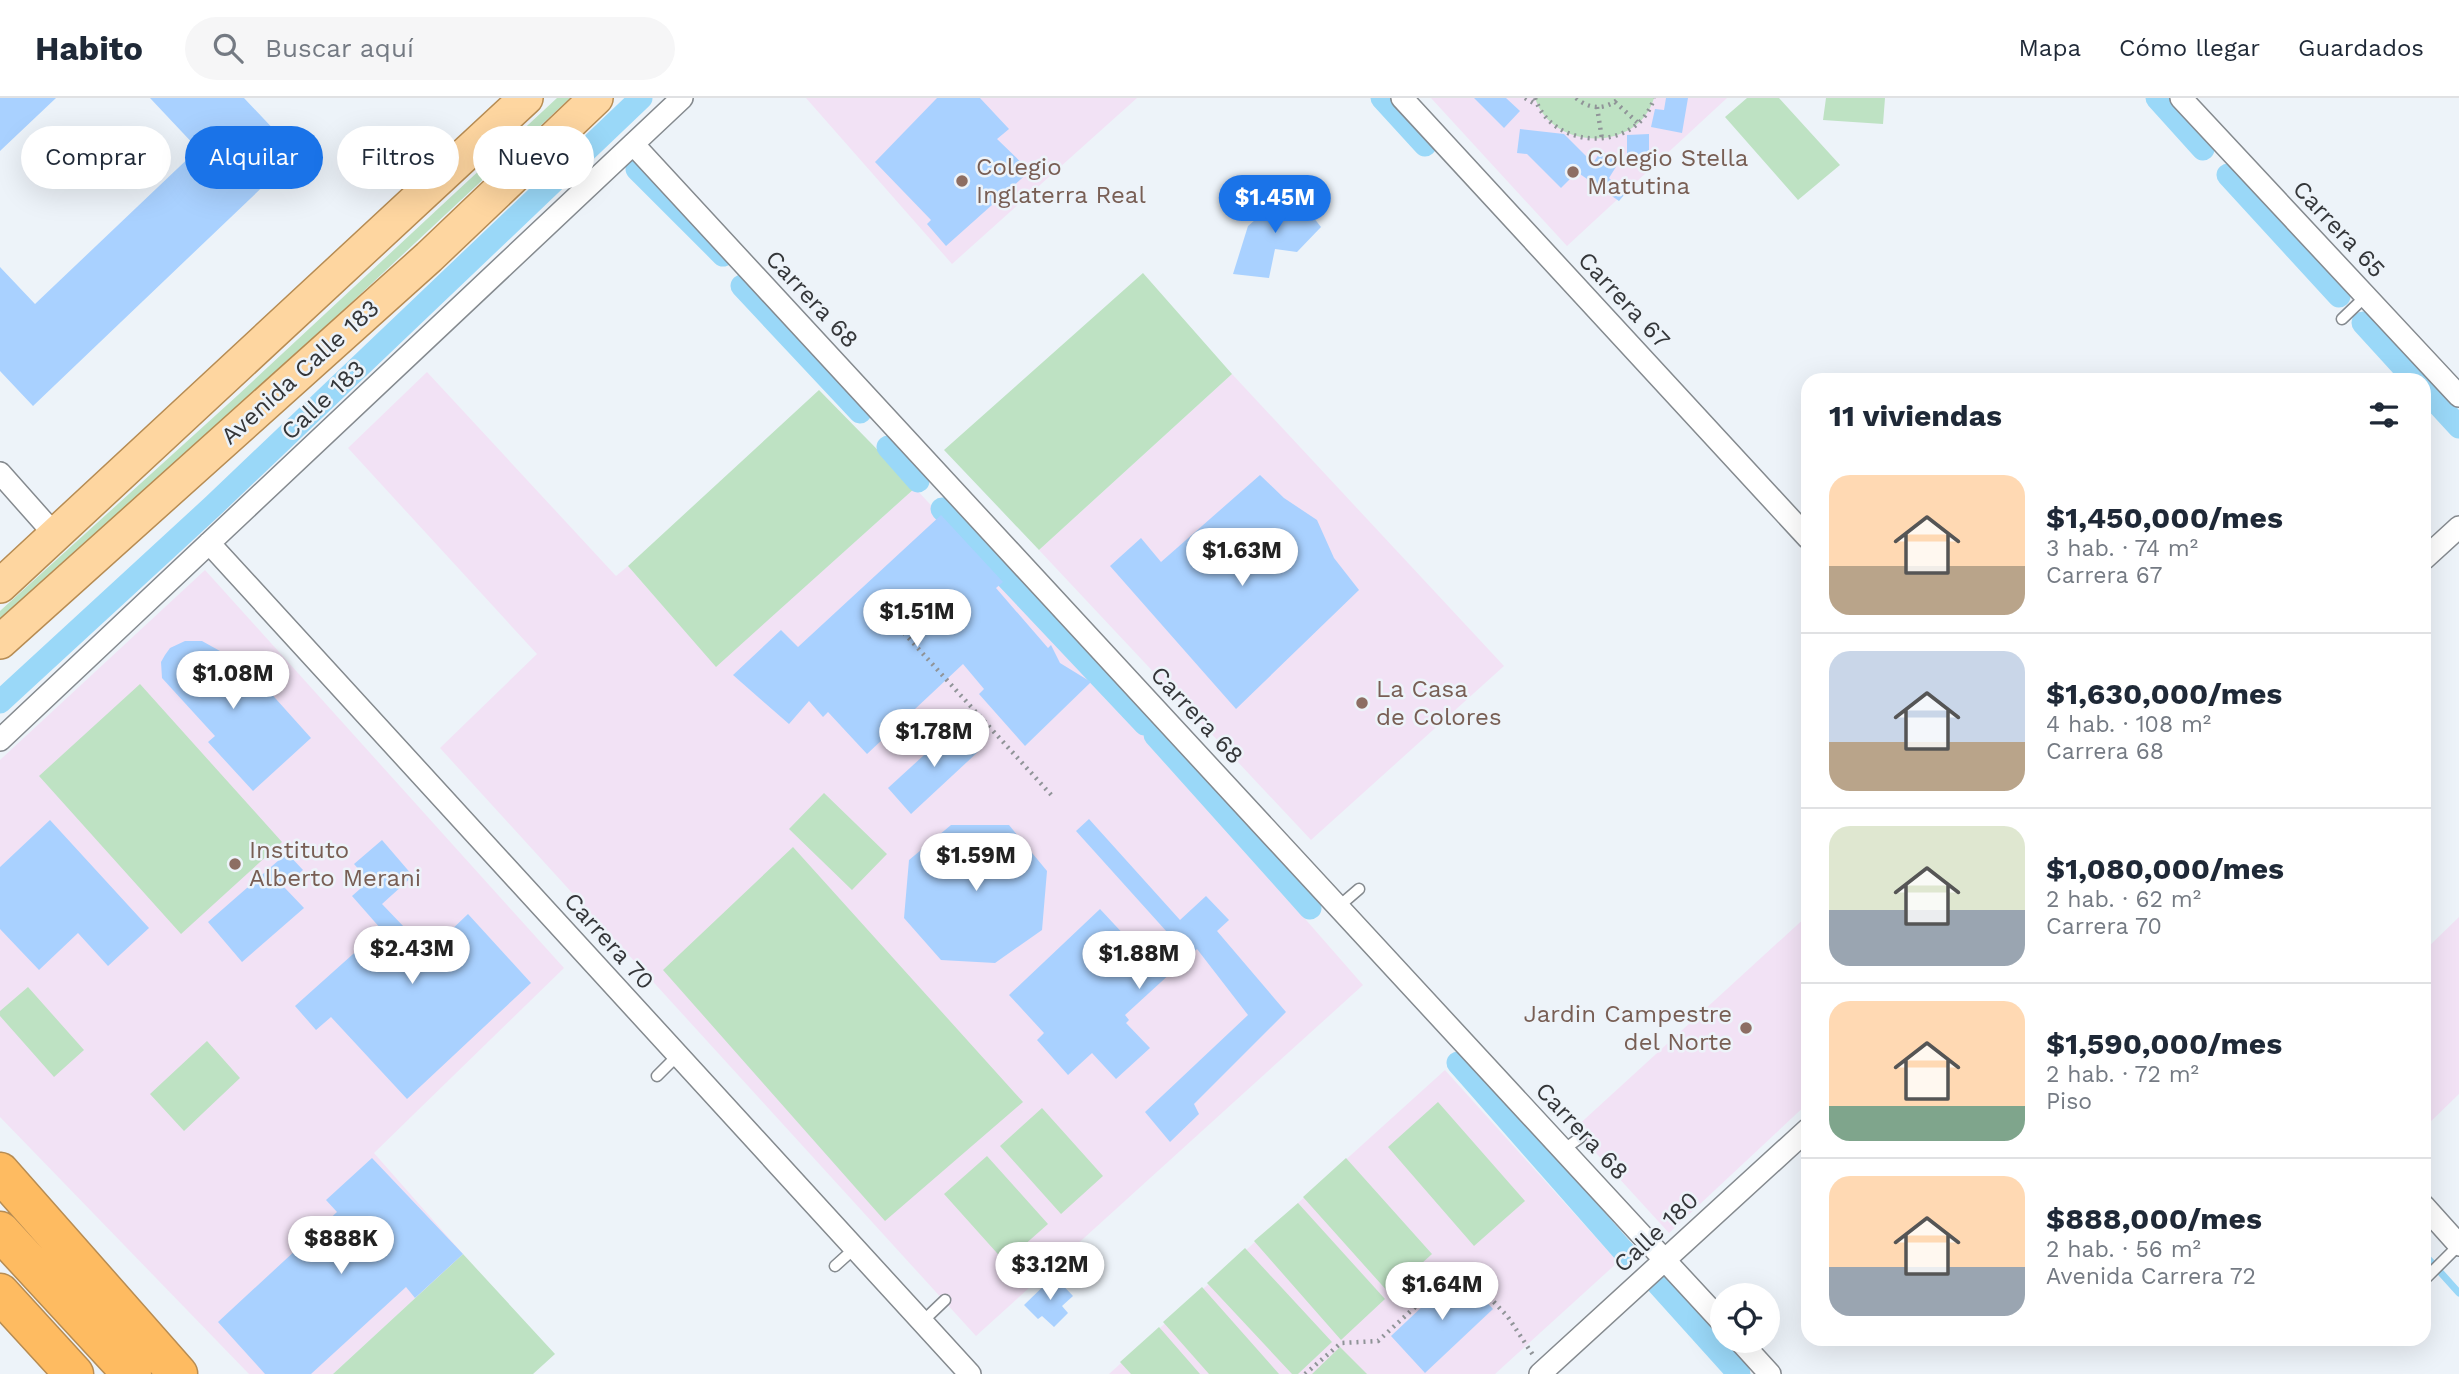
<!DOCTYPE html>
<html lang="es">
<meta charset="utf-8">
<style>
:root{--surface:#fff;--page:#f6f6f7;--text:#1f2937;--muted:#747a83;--line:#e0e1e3;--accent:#1a73e8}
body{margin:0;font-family:"Work Sans",sans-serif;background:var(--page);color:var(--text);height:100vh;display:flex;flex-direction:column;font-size:26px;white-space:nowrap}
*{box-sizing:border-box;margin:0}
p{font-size:23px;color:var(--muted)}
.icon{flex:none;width:38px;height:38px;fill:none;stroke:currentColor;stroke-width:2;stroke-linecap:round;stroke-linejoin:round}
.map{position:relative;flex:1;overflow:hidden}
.side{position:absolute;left:1801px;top:275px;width:630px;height:973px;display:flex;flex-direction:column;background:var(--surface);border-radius:21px;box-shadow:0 7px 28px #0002}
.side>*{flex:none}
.banner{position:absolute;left:21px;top:28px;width:665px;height:63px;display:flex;gap:14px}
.tools{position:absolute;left:1710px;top:1185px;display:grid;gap:14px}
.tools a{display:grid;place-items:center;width:70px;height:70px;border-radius:50%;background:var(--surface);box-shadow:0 7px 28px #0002;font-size:35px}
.price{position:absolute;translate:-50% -60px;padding:0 16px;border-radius:24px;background:#fff;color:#222;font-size:23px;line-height:46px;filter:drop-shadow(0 2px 4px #0008)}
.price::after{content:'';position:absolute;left:50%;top:42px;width:21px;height:16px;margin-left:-10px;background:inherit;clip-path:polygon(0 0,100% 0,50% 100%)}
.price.on{background:var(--accent);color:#fff}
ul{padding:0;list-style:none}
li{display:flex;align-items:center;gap:21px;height:175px;padding:0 28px}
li+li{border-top:2px solid var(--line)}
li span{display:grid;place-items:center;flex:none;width:196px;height:140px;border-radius:21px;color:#555}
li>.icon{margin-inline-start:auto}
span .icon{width:84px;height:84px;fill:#fffc;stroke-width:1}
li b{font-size:30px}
h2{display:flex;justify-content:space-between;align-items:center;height:84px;padding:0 28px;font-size:30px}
.chip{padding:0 24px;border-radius:32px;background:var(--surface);box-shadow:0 7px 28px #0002;font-size:24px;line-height:63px}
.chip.on{background:var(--accent);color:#fff}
header{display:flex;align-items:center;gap:42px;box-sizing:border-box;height:98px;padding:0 35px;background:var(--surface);border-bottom:2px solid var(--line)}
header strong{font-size:33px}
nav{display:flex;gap:38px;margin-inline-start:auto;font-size:24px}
.search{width:490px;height:63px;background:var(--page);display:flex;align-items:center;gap:18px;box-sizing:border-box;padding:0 24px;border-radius:38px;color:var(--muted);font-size:26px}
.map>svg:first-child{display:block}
.education{fill:#f2e2f5}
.green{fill:#bee2c3}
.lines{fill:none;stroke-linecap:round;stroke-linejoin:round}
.stream{stroke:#9ad8f8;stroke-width:7}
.canal{stroke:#9ad8f8;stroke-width:23}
.building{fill:#a9d1ff}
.lane-casing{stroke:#858a8f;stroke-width:13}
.street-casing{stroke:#858a8f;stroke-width:24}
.primary-casing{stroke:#b78c53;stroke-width:36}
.highway-casing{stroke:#b78c53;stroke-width:41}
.path{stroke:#909498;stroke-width:4.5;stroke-dasharray:2 5;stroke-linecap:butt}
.lane{stroke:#fff;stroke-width:10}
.street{stroke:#fff;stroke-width:21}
.primary{stroke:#fed6a0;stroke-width:33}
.highway{stroke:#febb61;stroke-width:38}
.education-dot{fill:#8d6e63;stroke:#edf3f9;stroke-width:2.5}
.labels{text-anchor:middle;stroke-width:5;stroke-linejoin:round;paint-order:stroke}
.education-label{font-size:24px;fill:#785e54;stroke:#edf3f9;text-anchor:start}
.street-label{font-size:24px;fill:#343639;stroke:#edf3f9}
</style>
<header>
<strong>Habito</strong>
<div class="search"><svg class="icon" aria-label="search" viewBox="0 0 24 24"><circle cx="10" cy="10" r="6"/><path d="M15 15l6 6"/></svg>Buscar aquí</div>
<nav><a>Mapa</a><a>Cómo llegar</a><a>Guardados</a></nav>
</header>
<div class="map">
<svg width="2459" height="1276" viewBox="0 0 2459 1276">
<rect width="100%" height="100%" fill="#edf3f9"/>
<path class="education" d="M 806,0 L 1137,0 L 952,166 Z
M 1431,0 L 1727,0 L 1567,148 Z
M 427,274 L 616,478 L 628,468 L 716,568 L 915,390 L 1139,631 L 1363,887 L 976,1238 L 440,650 L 537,556 L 348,350 Z
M 1232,276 L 1504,568 L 1311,742 L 1039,452 Z
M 205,472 L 564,870 L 374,1055 L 463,1156 L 333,1276 L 249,1276 L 0,1019 L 0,662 Z
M 1808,817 L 1808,1005 L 1669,1135 L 1574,1031 Z
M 2459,819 L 2459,996 L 2424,1030 L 2424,853 Z
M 1445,972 L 1618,1164 L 1495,1276 L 1109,1276 Z"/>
<path class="green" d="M 557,0 L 570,0 L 244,305 L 0,525 L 0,513 L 238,297 Z
M 1535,0 L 1654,0 C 1638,55 1552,53 1535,0 Z
M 1747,0 L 1779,0 L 1840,67 L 1798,102 L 1725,19 Z
M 1826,0 L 1885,0 L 1883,26 L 1823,22 Z
M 1143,175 L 1232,276 L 1039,452 L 944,352 Z
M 819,292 L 915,390 L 716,569 L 628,468 Z
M 140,586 L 282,744 L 181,836 L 39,678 Z
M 824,695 L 887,756 L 852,792 L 789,731 Z
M 793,749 L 1023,1004 L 885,1123 L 663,872 Z
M 28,889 L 84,952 L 54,979 L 0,918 L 0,913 Z
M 207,943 L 240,980 L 184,1033 L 150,996 Z
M 1438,1004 L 1525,1103 L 1474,1148 L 1388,1049 Z
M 1042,1010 L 1103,1078 L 1061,1116 L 1000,1048 Z
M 987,1058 L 1048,1126 L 1005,1164 L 944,1096 Z
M 1346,1060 L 1432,1156 L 1389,1195 L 1303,1099 Z
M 1298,1105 L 1385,1201 L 1341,1242 L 1254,1143 Z
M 1245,1150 L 1332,1244 L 1298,1276 L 1292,1276 L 1207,1185 Z
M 463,1156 L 555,1256 L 533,1276 L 333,1276 Z
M 1202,1189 L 1279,1276 L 1209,1276 L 1163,1224 Z
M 1159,1229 L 1200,1276 L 1131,1276 L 1120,1264 Z
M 1340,1249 L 1367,1276 L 1312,1276 Z"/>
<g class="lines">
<path class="stream" d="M 2424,1156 L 2459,1195"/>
<path class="canal" d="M 1382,0 L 1425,47
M 2157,0 L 2203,51
M 637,71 L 723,157
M 2228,77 L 2339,198
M 742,188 L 860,314
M 2363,225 L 2415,282
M 2424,291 L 2459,329
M 888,349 L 918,383
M 942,411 L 1145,626
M 0,604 L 214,407 L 641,0
M 1155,637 L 1310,810
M 1458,965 L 1626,1156
M 1658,1186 L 1739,1276"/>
</g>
<path class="building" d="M 0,0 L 56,0 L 0,53 Z
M 150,0 L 244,0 L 297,56 L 33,308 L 0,273 L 0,169 L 35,206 L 198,51 Z
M 937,0 L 980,0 L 1009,31 L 997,41 L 1030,73 L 946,148 L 927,126 L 931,122 L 875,64 Z
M 1474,0 L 1506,0 L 1520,13 L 1504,30 Z
M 1666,0 L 1688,0 L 1682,35 L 1651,29 L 1655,11 L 1664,12 Z
M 1520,31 L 1564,36 L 1593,65 L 1601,53 L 1619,64 L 1609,80 L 1625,96 L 1619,103 L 1577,74 L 1561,90 L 1527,56 L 1517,55 Z
M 1649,36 L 1649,66 L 1627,66 L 1627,37 Z
M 1291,91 L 1321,129 L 1297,154 L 1275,151 L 1269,180 L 1233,176 L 1248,128 Z
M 1260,377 L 1284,400 L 1317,422 L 1334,460 L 1359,492 L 1236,611 L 1110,468 L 1141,440 L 1161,464 Z
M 941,417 L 1003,484 L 996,490 L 1048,550 L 1051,547 L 1060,565 L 1091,584 L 1025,648 L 979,596 L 984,591 L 963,566 L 867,656 L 828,614 L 823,619 L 809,603 L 789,626 L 733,577 L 781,532 L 798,549 Z
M 185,543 L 202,543 L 229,558 L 244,574 L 259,598 L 267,591 L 311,640 L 253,693 L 208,644 L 215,638 L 162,580 L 161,564 L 165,557 L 170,550 Z
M 958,626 L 981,651 L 911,716 L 888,690 Z
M 1089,721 L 1180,822 L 1206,798 L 1229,822 L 1217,833 L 1286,914 L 1194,1006 L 1199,1016 L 1170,1044 L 1145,1014 L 1248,917 L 1197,851 L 1125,917 L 1129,922 L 1126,925 L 1150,950 L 1116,981 L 1092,955 L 1068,977 L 1037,942 L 1044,935 L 1009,897 L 1100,811 L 1142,856 L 1167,834 L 1076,733 Z
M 50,722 L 149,830 L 108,868 L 78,835 L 39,872 L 0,831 L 0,769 Z
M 951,727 L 1009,727 L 1047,773 L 1042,832 L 995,865 L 941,862 L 904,820 L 909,762 Z
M 382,742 L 413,778 L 382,806 L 428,854 L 468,816 L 531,885 L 407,1001 L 331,919 L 316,932 L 295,908 L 381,831 L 352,798 L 369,783 L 354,766 Z
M 287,755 L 303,772 L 284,789 L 304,810 L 242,864 L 208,824 Z
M 372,1060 L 463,1156 L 415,1200 L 406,1189 L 311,1276 L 265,1276 L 218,1224 L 337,1114 L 326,1102 Z
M 1459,1174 L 1493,1211 L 1425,1275 L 1391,1238 Z
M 1054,1178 L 1073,1198 L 1062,1208 L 1068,1215 L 1054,1229 L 1042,1218 L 1038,1221 L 1024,1207 Z"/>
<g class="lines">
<g class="lane-casing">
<path id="lane" d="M 2342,221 L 2366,198
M 1338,809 L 1359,791
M 657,978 L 678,957
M 1563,1052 L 1581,1039
M 835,1168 L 855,1150
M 2424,1182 L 2459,1147
M 922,1224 L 945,1202"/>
</g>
<g class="street-casing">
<path id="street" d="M 1402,0 L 1808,440
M 2181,0 L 2459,298
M 633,46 L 1722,1224
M 0,375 L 56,438
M 209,445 L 970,1276
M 2424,461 L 2459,429
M 0,642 L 682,0
M 2424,1108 L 2459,1147
M 1739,1242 L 1770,1276
M 1540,1276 L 1808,1031"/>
</g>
<g class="primary-casing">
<path id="primary" d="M 0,488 L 526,0
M 0,544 L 429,159 L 596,0"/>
</g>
<g class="highway-casing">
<path id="highway" d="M 0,1074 L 178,1276
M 0,1133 L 132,1276
M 0,1195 L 74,1276"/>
</g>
<path class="path" d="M 1525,0 L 1537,7
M 1535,0 C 1552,53 1638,55 1654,0
M 1576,0 C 1590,12 1605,12 1620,0
M 1615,4 L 1637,24
M 1597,9 L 1602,41
M 885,514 L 1054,700
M 1305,1276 L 1341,1245 L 1378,1243 L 1460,1168 L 1508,1219 L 1533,1257"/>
<use href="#lane" class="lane"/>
<use href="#street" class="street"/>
<use href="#primary" class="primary"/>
<use href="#highway" class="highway"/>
</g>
<g class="education-dot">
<circle cx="1573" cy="74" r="7"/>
<circle cx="962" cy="83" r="7"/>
<circle cx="1362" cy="605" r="7"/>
<circle cx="235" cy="766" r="7"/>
<circle cx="1746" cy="930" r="7"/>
</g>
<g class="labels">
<g class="education-label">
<text x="1587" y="68">Colegio Stella<tspan x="1587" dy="28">Matutina</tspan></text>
<text x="976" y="77">Colegio<tspan x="976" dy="28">Inglaterra Real</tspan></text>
<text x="1376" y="599">La Casa<tspan x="1376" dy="28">de Colores</tspan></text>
<text x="249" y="760">Instituto<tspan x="249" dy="28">Alberto Merani</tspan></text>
<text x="1732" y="924" text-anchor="end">Jardin Campestre<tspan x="1732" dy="28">del Norte</tspan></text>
</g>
<g class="street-label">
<text transform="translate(2339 131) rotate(47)" y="8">Carrera 65</text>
<text transform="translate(812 201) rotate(47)" y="8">Carrera 68</text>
<text transform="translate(1624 202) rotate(47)" y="8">Carrera 67</text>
<text transform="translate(300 274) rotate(-42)" y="8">Avenida Calle 183</text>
<text transform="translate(323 302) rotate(-43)" y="8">Calle 183</text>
<text transform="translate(1197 617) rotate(47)" y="8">Carrera 68</text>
<text transform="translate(609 843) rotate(48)" y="8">Carrera 70</text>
<text transform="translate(1582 1033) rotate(47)" y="8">Carrera 68</text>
<text transform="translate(1656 1134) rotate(-43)" y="8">Calle 180</text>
</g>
</g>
</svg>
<div class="tools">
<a><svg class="icon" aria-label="locate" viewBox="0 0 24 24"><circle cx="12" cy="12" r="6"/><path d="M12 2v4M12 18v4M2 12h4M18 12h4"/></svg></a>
</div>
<b class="price on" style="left:1275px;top:137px">$1.45M</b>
<b class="price" style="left:1242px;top:490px">$1.63M</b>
<b class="price" style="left:917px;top:551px">$1.51M</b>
<b class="price" style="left:233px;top:613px">$1.08M</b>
<b class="price" style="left:934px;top:671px">$1.78M</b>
<b class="price" style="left:976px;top:795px">$1.59M</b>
<b class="price" style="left:412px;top:888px">$2.43M</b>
<b class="price" style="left:1139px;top:893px">$1.88M</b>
<b class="price" style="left:341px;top:1178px">$888K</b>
<b class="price" style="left:1050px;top:1204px">$3.12M</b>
<b class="price" style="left:1442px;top:1224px">$1.64M</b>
<div class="banner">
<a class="chip">Comprar</a>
<a class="chip on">Alquilar</a>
<a class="chip">Filtros</a>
<a class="chip">Nuevo</a>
</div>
<section class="side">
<h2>11 viviendas<svg class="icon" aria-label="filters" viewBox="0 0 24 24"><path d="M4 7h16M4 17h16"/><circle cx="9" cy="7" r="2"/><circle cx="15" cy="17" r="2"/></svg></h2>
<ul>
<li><span style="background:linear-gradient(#ffd9b3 65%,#b9a48a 0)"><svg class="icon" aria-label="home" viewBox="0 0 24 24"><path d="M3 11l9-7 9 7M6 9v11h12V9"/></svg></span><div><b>$1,450,000/mes</b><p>3 hab. · 74 m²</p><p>Carrera 67</p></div></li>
<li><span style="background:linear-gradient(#c9d6e8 65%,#b9a48a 0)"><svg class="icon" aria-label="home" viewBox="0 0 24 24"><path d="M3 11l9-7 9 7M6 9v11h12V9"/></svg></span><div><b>$1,630,000/mes</b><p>4 hab. · 108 m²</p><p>Carrera 68</p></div></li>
<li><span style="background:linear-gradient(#dfe7d0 60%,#9aa5b1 0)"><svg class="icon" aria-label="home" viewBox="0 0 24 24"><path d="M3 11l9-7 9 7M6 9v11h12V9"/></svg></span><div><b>$1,080,000/mes</b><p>2 hab. · 62 m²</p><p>Carrera 70</p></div></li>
<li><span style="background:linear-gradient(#ffd9b3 75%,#7fa58c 0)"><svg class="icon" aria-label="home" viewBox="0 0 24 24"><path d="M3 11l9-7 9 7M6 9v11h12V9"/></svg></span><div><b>$1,590,000/mes</b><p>2 hab. · 72 m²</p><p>Piso</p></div></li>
<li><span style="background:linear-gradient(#ffd9b3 65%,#9aa5b1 0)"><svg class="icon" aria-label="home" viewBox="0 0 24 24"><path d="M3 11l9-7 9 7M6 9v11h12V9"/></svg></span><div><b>$888,000/mes</b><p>2 hab. · 56 m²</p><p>Avenida Carrera 72</p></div></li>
</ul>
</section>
</div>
